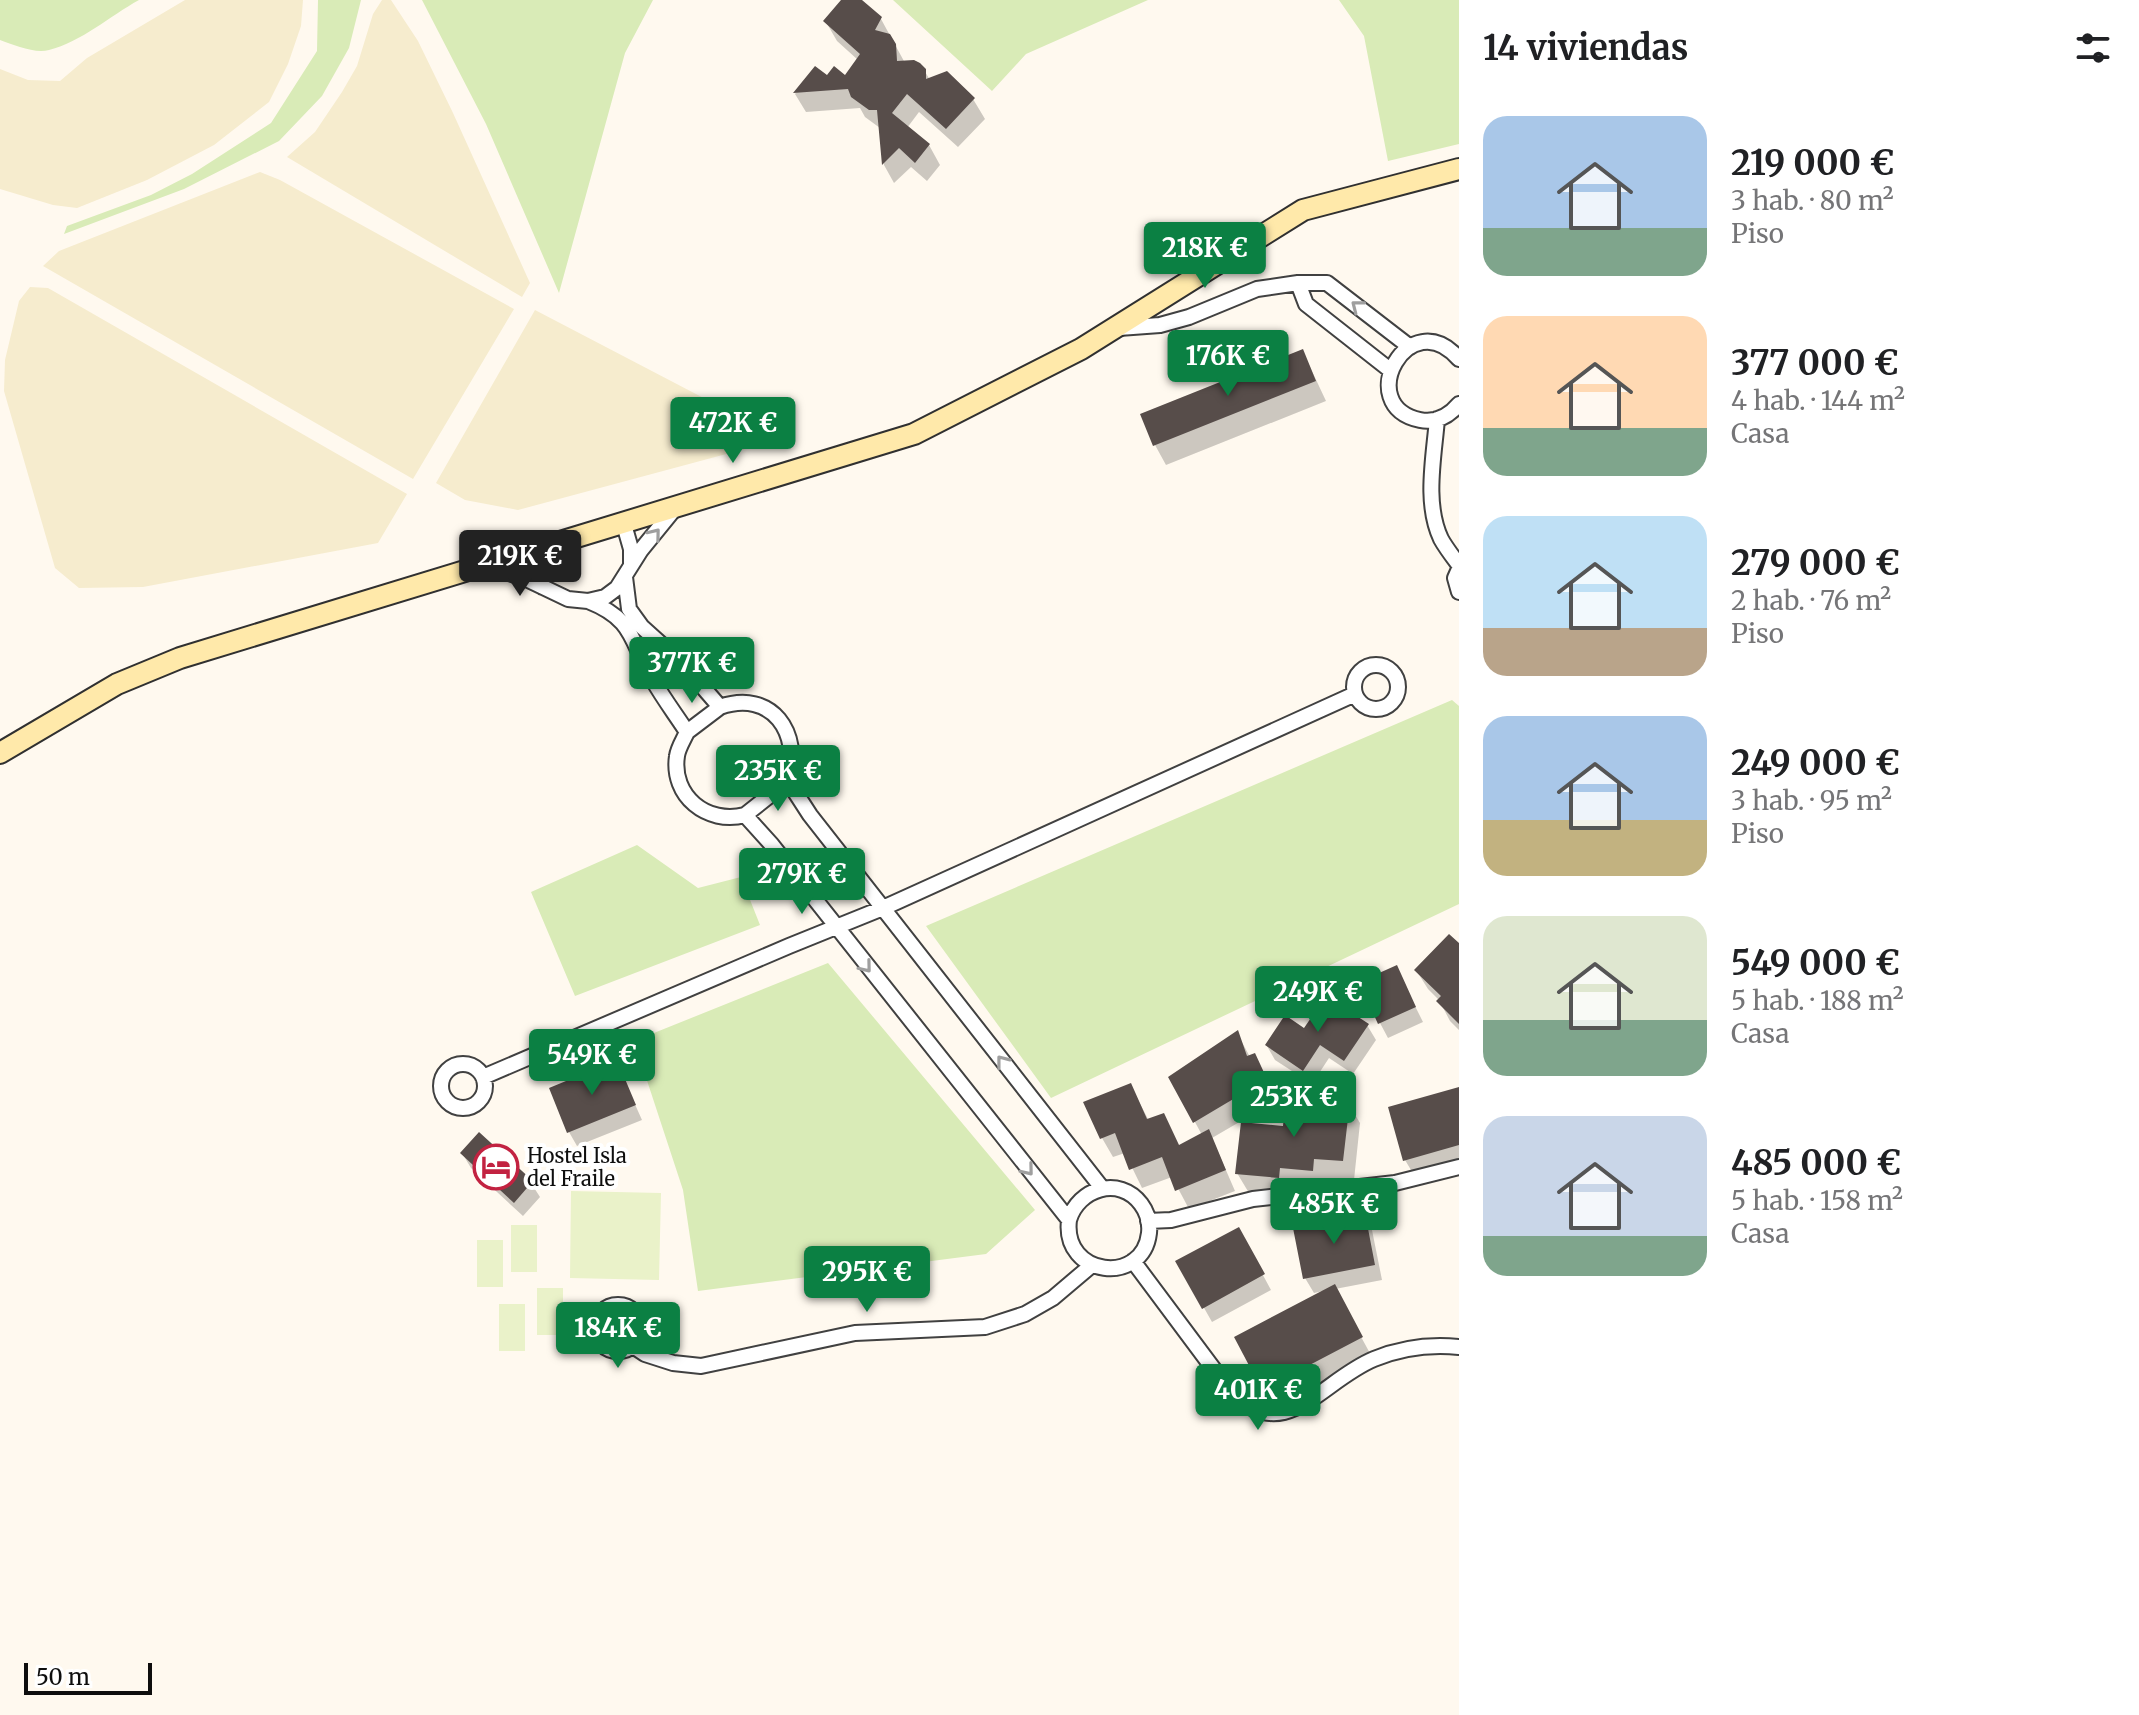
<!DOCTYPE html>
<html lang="es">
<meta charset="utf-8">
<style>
:root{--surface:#fff;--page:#f6f6f6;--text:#202124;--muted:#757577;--accent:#0b8043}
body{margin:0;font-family:Merriweather,serif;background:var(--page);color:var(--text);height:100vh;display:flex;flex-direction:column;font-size:30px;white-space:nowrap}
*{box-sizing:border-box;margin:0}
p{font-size:26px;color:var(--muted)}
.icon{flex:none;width:44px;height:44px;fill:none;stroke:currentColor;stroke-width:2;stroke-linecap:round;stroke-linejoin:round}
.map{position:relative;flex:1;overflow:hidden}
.drawer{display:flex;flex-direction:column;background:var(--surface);width:680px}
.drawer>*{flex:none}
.scale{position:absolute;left:24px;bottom:20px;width:128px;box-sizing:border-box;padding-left:8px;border:4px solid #0e0e0e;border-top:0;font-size:22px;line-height:28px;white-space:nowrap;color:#0e0e0e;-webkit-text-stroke:6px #fff;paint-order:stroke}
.price{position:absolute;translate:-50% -68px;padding:0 18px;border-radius:8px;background:var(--accent);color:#fff;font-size:26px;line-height:52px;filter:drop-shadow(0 2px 4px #0008)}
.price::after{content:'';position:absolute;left:50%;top:48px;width:24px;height:18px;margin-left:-12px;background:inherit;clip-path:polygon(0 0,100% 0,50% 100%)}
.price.active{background:#222;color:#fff}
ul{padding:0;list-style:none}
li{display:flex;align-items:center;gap:24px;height:200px;padding:0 24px}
li span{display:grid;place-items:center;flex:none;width:224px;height:160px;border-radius:24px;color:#555}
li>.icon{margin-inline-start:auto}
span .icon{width:96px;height:96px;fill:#fffc;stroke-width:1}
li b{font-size:34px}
h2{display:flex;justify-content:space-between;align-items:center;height:96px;padding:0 24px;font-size:34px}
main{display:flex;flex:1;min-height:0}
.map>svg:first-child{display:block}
.farmland{fill:#f6ecce}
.green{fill:#d9ebb7}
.pitch{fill:#eaf2c9}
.shadow{fill:#0003}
.building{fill:#574d4a}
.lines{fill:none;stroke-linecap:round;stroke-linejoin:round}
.street-casing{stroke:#414141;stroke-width:18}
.secondary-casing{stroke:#303030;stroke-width:24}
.street{stroke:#fff;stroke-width:14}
.secondary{stroke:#ffe9aa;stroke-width:20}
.oneway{stroke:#9f9f9f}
.labels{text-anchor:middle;stroke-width:8;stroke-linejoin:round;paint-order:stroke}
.poi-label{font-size:20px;fill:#0e0e0e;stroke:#fff;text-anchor:start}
</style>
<main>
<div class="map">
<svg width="1459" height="1715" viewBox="0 0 1459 1715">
<rect width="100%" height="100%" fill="#fff9ef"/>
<path class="farmland" d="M 185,0 L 303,0 L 301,26 L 288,64 L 269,102 L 214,145 L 147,180 L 77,208 L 53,205 L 0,189 L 0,69 L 28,80 L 60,81 L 87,58 Z
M 382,0 L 391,0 L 418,41 L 453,113 L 530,283 L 522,297 L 287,157 L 315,132 L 342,92 L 357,66 L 373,14 Z
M 260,172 L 280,180 L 514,309 L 413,479 L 43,266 L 59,251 Z
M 30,287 L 48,288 L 407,494 L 378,543 L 143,587 L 79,588 L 55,568 L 4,391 L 5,360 L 19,301 Z
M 535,310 L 740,417 L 762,430 L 762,438 L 756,446 L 518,510 L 465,500 L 436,483 Z"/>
<path class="green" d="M 0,0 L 139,0 C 110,16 81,42 49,50 C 35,54 14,45 0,40 Z
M 318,0 L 361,0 L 349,48 L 322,96 L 279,141 L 184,189 L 64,234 L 67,226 L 151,195 L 192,174 L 271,123 L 317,51 Z
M 422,0 L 653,0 L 625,53 L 559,293 L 486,124 Z
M 893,0 L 1148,0 L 1026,54 L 992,91 Z
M 1339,0 L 1459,0 L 1459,144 L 1388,161 L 1364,36 Z
M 1452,700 L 1459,706 L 1459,904 L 1051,1098 L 926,926 Z
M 637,845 L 698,888 L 741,877 L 760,925 L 575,996 L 531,892 Z
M 828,963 L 1035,1210 L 986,1254 L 698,1291 L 683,1190 L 634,1041 Z"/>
<path class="pitch" d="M 571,1191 L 661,1193 L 659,1280 L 570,1278 Z
M 511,1225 L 537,1225 L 537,1272 L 511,1272 Z
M 477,1240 L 503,1240 L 503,1287 L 477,1287 Z
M 537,1288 L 563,1288 L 563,1335 L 537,1335 Z
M 499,1304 L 525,1304 L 525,1351 L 499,1351 Z"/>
<path class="shadow" d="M 843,0 L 858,0 L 881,19 L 905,63 L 924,70 L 930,80 L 973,99 L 985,119 L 958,147 L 919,112 L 907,128 L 929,145 L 940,165 L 927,181 L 911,167 L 894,183 L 884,165 L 880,128 L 865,117 L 860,108 L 806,112 L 795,94 L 815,69 L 828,78 L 846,78 L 858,60 L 837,41 L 826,22 Z
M 1303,352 L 1326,401 L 1166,465 L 1155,445 Z
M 1459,946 L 1459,1030 L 1450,1021 L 1439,1000 L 1428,989 L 1416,970 Z
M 1396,968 L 1423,1022 L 1388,1038 L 1380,1023 Z
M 1367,1025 L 1376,1040 L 1353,1074 L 1329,1058 L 1312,1084 L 1275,1060 L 1267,1046 L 1305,1031 Z
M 1237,1033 L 1250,1057 L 1254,1055 L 1277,1100 L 1212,1138 L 1235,1191 L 1189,1209 L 1172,1177 L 1142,1188 L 1125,1153 L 1113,1157 L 1102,1138 L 1131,1086 L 1149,1121 L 1180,1147 L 1202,1135 L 1171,1078 Z
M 616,1062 L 642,1120 L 577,1146 L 569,1132 Z
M 1459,1089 L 1459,1168 L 1417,1180 L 1405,1160 Z
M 1348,1103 L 1360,1123 L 1354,1180 L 1324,1178 L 1323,1190 L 1291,1187 L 1290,1197 L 1249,1193 L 1237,1173 L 1284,1128 L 1315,1107 Z
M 462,1153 L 531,1183 L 540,1197 L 523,1216 L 471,1168 Z
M 1364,1215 L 1372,1230 L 1382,1280 L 1335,1289 L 1372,1357 L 1275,1409 L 1264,1389 L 1323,1291 L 1314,1293 L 1305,1278 Z
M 1238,1229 L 1271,1290 L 1212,1322 L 1178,1262 Z"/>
<path class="building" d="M 841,0 L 862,0 L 882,17 L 875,30 L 890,34 L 896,44 L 897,61 L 914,60 L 920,63 L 926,69 L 926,79 L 947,71 L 975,98 L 946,129 L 907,94 L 892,113 L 930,144 L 915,163 L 899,148 L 882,165 L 877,110 L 869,110 L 851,97 L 848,89 L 793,93 L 815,66 L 827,75 L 834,66 L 845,75 L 860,54 L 823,21 Z
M 1303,349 L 1316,381 L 1153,446 L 1140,414 Z
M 1449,934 L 1459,943 L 1459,1024 L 1436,1001 L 1441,996 L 1414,970 Z
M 1397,965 L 1416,1007 L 1378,1024 L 1359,982 Z
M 1326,996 L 1369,1024 L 1344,1061 L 1320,1045 L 1303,1071 L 1265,1045 L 1285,1015 L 1304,1028 Z
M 1238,1030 L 1247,1056 L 1255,1053 L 1267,1079 L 1193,1123 L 1168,1077 Z
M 617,1060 L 636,1105 L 567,1133 L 549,1088 Z
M 1131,1083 L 1147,1119 L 1164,1113 L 1179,1145 L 1209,1129 L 1226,1170 L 1175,1191 L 1162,1157 L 1129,1170 L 1115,1133 L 1100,1139 L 1083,1102 Z
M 1459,1087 L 1459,1145 L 1403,1161 L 1388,1107 Z
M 1314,1097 L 1350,1101 L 1343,1161 L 1314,1159 L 1313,1171 L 1280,1168 L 1279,1178 L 1235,1174 L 1241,1122 L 1283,1126 L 1285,1102 L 1313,1105 Z
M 479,1132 L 533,1181 L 514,1203 L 460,1153 Z
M 1365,1213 L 1375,1265 L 1303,1279 L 1293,1228 Z
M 1239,1227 L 1265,1274 L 1202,1309 L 1175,1261 Z
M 1335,1284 L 1363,1337 L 1262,1390 L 1234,1337 Z"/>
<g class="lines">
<g class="street-casing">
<path id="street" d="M 1298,283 L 1306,304 L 1390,370
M 1119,328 L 1160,325 L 1189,317 L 1257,289 L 1298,283 L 1327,283 L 1410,347
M 1459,359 C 1409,301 1352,406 1420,420 C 1436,423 1449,416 1459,404
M 1437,419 C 1434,457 1424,503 1441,539 C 1446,548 1453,557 1459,565
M 623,521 L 631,549 L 631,564
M 525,552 L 532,570 L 543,587
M 485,566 L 522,577 L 568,599 L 588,601 L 605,597 L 617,588 L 641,550 L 676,507
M 1459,569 L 1455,578 L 1459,592
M 625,577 L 629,609 L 642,627 L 682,663 L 720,707 C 772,689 802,733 788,781 L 810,815 L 1102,1188
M 588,601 C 636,620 630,642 653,680 C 663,698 676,715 687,732 C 684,739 678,748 677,756 C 671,796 707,825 745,815 L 772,845 L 1069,1220 C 1062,1277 1143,1286 1149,1233 C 1150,1223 1147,1212 1141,1204 C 1119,1175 1078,1189 1069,1220
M1354 687a22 22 0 1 1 44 0a22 22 0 1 1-44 0Z
M 687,732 L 720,707
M 745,815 L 788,781
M441 1086a22 22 0 1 1 44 0a22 22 0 1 1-44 0Z
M 483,1077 L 789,946 L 883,908 L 1355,694
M 1148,1221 L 1171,1220 L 1253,1199 L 1395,1183 L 1459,1167
M 1133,1261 L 1233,1395 C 1288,1444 1321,1381 1374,1359 C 1401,1348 1429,1344 1459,1347
M595 1328a23 23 0 1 1 46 0a23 23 0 1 1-46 0Z
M 633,1346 L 645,1354 L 673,1363 L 701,1366 L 855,1333 L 985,1327 L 1025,1314 L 1053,1298 L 1092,1265"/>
</g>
<g class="secondary-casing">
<path id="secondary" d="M 0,753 L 117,684 L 180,658 L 914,434 L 1081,349 L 1303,210 L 1459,169"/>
</g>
<use href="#street" class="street"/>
<use href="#secondary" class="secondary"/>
</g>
<defs><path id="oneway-chevron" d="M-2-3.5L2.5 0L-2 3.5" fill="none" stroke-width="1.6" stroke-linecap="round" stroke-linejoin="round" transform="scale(2)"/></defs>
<g class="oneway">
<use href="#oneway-chevron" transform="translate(1357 306) rotate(-142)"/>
<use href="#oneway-chevron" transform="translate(655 534) rotate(-51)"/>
<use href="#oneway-chevron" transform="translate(866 967) rotate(51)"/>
<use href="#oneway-chevron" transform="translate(1002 1061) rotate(-128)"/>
<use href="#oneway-chevron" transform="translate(1028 1170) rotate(51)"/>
</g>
<defs>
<g id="hotel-ring" transform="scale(2.3)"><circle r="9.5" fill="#fff" stroke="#c22241" stroke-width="1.5"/><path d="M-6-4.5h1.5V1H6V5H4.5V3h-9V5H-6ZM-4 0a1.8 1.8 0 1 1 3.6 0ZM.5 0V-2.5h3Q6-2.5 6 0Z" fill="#c22241"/></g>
</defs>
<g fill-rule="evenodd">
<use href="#hotel-ring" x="496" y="1167"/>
</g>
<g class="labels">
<g class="poi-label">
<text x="527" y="1163">Hostel Isla<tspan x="527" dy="23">del Fraile</tspan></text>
</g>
</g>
</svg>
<div class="scale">50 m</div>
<b class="price" style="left:1205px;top:290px">218K €</b>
<b class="price" style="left:1228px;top:398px">176K €</b>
<b class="price" style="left:733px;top:465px">472K €</b>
<b class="price active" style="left:520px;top:598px">219K €</b>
<b class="price" style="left:692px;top:705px">377K €</b>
<b class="price" style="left:778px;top:813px">235K €</b>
<b class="price" style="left:802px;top:916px">279K €</b>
<b class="price" style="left:1318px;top:1034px">249K €</b>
<b class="price" style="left:592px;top:1097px">549K €</b>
<b class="price" style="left:1294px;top:1139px">253K €</b>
<b class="price" style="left:1334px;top:1246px">485K €</b>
<b class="price" style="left:867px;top:1314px">295K €</b>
<b class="price" style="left:618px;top:1370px">184K €</b>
<b class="price" style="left:1258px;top:1432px">401K €</b>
</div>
<section class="drawer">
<h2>14 viviendas<svg class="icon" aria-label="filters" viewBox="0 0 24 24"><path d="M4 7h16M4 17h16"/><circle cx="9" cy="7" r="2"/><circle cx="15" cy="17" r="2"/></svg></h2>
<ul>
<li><span style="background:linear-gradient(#a9c7e8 70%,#7fa58c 0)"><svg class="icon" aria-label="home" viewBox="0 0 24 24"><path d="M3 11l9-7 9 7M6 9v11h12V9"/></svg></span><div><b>219 000 €</b><p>3 hab. · 80 m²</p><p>Piso</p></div></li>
<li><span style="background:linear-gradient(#ffd9b3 70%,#7fa58c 0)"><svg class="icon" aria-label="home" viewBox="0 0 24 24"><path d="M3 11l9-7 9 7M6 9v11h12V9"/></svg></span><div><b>377 000 €</b><p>4 hab. · 144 m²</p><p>Casa</p></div></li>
<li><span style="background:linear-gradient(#bfe0f5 70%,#b9a48a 0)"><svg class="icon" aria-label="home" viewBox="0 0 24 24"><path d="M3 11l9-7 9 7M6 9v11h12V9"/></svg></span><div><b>279 000 €</b><p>2 hab. · 76 m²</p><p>Piso</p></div></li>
<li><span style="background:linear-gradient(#a9c7e8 65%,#c2b280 0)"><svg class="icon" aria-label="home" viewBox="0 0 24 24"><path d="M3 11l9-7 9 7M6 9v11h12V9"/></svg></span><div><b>249 000 €</b><p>3 hab. · 95 m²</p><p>Piso</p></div></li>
<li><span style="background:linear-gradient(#dfe7d0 65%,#7fa58c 0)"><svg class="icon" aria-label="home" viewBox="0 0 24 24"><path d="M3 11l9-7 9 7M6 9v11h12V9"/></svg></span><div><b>549 000 €</b><p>5 hab. · 188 m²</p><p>Casa</p></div></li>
<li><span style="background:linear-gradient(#c9d6e8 75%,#7fa58c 0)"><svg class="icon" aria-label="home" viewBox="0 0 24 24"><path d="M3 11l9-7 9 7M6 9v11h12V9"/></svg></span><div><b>485 000 €</b><p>5 hab. · 158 m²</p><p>Casa</p></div></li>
</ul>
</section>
</main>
